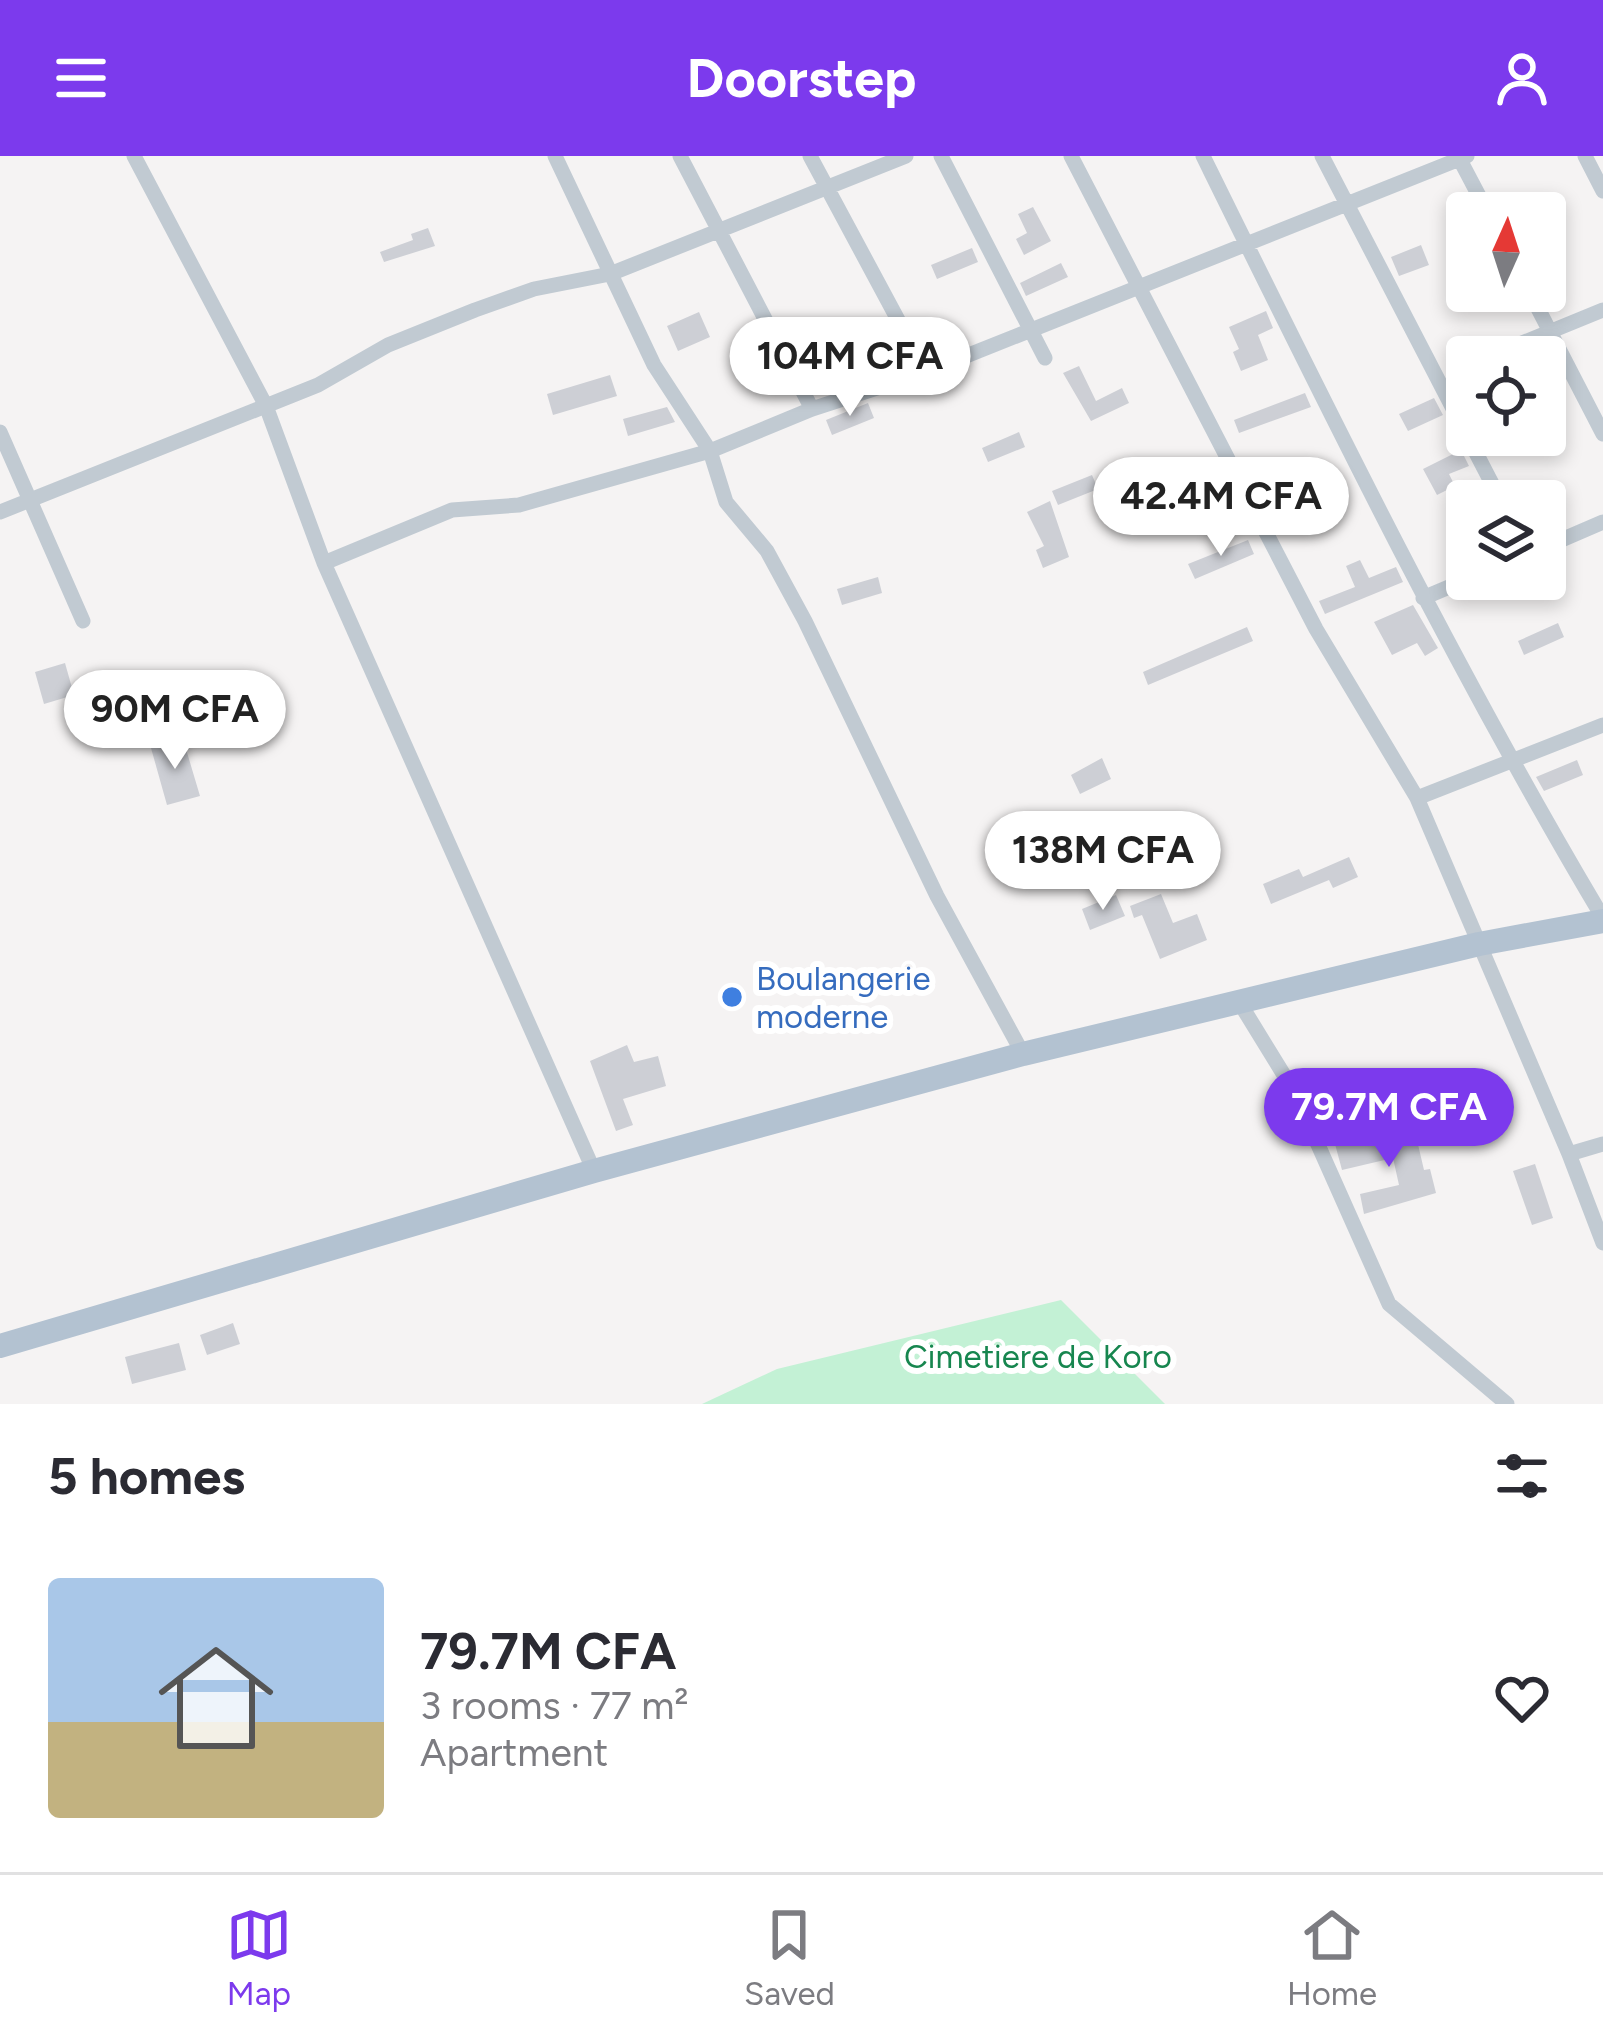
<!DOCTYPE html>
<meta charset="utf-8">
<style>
:root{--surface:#fff;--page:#f2f2f3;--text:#2b2b33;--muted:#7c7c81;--line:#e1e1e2;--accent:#7c3aed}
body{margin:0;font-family:Figtree,sans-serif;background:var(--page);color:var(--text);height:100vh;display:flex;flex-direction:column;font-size:45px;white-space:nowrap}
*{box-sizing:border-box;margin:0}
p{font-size:39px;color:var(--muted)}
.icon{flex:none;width:66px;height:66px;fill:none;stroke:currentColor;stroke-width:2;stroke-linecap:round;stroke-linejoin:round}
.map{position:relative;height:1248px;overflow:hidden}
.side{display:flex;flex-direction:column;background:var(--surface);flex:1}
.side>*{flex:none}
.needle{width:78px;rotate:3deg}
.fabs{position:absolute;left:1446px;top:36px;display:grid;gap:24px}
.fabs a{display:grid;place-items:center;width:120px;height:120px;border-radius:12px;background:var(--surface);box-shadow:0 6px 18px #0003;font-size:60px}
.price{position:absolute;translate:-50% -102px;padding:0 27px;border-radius:42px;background:#fff;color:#222;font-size:39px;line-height:78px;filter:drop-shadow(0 3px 6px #0008)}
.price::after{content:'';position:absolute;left:50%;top:72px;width:36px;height:27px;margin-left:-18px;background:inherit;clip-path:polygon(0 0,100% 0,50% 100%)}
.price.on{background:var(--accent);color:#fff}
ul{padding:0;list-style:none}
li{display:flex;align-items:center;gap:36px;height:300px;padding:0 48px}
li+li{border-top:3px solid var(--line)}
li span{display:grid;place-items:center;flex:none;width:336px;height:240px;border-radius:12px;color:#555}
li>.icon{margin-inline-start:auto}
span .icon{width:144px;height:144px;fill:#fffc;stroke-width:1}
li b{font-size:51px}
h2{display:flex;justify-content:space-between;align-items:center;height:144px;padding:0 48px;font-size:51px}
header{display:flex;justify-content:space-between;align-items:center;height:156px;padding:0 48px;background:var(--accent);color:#fff;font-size:54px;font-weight:700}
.tab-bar{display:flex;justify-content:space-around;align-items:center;height:168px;border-top:3px solid var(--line);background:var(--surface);font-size:33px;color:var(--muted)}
.tab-bar a{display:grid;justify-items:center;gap:6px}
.tab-bar .on{color:var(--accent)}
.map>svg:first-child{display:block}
.green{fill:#c3f1d5}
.building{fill:#cdcfd5}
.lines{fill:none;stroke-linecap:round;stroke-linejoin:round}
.minor{stroke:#c1cad2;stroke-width:15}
.primary{stroke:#b3c2d1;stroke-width:24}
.shop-dot{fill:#3f7fe0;stroke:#fff;stroke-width:4.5}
.labels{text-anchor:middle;stroke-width:12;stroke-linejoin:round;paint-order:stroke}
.shop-label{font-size:33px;fill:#366cbe;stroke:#fff;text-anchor:start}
.park-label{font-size:33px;fill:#17864f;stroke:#fff}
</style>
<header><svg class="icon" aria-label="menu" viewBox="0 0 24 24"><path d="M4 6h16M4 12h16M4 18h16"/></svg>Doorstep<svg class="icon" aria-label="person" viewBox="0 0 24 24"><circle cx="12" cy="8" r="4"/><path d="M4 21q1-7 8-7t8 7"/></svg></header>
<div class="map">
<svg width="1603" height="1248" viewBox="0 0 1603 1248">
<rect width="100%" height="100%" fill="#f5f3f3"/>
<path class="green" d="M 1061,1144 L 1165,1248 L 702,1248 L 777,1213 Z"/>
<path class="building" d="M 1033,51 L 1051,85 L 1024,99 L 1016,83 L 1027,77 L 1018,58 Z
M 428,72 L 435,90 L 384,106 L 380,96 L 413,84 L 411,78 Z
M 1421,89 L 1429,109 L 1399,120 L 1391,101 Z
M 972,92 L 978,106 L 937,123 L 931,109 Z
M 1061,107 L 1068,121 L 1026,140 L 1020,127 Z
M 1266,155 L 1273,172 L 1258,179 L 1268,204 L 1241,215 L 1233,196 L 1239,193 L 1229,171 Z
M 699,156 L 710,181 L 678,195 L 667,170 Z
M 1079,210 L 1096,245 L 1122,232 L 1129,247 L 1091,265 L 1063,217 Z
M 610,219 L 617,240 L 553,259 L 547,238 Z
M 1305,237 L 1311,251 L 1239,277 L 1234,264 Z
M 1434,242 L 1443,259 L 1408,275 L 1399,258 Z
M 868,247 L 874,262 L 832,279 L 826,264 Z
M 667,251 L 675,266 L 628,280 L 623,263 Z
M 1019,276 L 1025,291 L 988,306 L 982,292 Z
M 1461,294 L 1469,310 L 1449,318 L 1455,330 L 1437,339 L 1423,313 Z
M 1092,319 L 1098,333 L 1058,349 L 1052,335 Z
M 1050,345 L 1069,401 L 1043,412 L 1036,394 L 1044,390 L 1027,356 Z
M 1248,384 L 1254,398 L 1195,423 L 1188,408 Z
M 1360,404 L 1369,422 L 1396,411 L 1403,426 L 1325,458 L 1319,445 L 1355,431 L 1346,410 Z
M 878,421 L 882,437 L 842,449 L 837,433 Z
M 1413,449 L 1438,492 L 1425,500 L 1417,487 L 1392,499 L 1374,466 Z
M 1558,467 L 1564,481 L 1524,499 L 1518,485 Z
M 1247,471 L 1253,485 L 1148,529 L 1143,516 Z
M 65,507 L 74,539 L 44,548 L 35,516 Z
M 183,583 L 200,640 L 167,649 L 151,592 Z
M 1102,602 L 1111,623 L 1080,638 L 1071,619 Z
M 1577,604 L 1583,619 L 1544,635 L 1536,621 Z
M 1108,657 L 1116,674 L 1136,666 L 1141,679 L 1107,693 L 1111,703 L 1090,712 L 1086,704 L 1059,714 L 1053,699 L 1098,681 L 1091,665 Z
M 1349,701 L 1358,721 L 1333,732 L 1329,724 L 1271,748 L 1263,728 L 1299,713 L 1303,721 Z
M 1161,738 L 1173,767 L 1197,758 L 1207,784 L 1160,803 L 1142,759 L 1134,762 L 1130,750 Z
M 1116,739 L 1125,760 L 1090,774 L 1082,753 Z
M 627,889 L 634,906 L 658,900 L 666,930 L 623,943 L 633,969 L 616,975 L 590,905 Z
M 1372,980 L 1374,989 L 1416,980 L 1424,1014 L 1430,1013 L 1436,1037 L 1364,1058 L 1360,1038 L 1399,1029 L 1393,1002 L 1342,1014 L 1335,988 Z
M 1535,1008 L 1553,1062 L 1532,1069 L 1513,1015 Z
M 233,1167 L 240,1188 L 207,1199 L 200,1179 Z
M 179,1187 L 186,1214 L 132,1228 L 125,1201 Z"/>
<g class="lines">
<path class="minor" d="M 134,0 L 266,250 L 324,407 L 594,1015
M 555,0 L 654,209 L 710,295 L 726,346 L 767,395 L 805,465 L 937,740 L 1023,898
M 680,0 L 812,253
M 810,0 L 926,216
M 941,0 L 1045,202
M 1071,0 L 1316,473 L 1417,642 L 1569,998 L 1603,988
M 1203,0 C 1330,258 1456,515 1603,762
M 1322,0 L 1501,345
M 1458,0 L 1488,57
M 1585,0 L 1603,35
M 1529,135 L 1603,278
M 1505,194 L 1603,154
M 0,276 L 83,465
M 0,356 L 318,229 L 388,189 L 475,154 L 534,133 L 610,118 L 906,0
M 1545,391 L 1603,366
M 324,407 L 452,354 L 519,349 L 710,295 L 812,253 L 926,216 L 1467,0
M 1423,442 L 1468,423
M 1417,642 L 1603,569
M 1241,849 L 1295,937 L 1389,1148 L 1507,1248
M 1569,998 L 1603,1087"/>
<path class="primary" d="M 0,1190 L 594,1015 L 1023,898 L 1479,788 L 1603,765"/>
</g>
<circle class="shop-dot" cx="732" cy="841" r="12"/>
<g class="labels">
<g class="shop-label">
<text x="756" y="834">Boulangerie<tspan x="756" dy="38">moderne</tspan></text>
</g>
<g class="park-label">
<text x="1038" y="1212">Cimetiere de Koro</text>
</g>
</g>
</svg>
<div class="fabs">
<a><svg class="needle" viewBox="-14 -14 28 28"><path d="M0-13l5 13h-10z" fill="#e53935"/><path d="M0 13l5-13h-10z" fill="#7c7c81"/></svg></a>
<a><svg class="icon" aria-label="locate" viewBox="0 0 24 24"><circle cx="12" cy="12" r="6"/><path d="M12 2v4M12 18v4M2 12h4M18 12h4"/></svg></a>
<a><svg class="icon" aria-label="layers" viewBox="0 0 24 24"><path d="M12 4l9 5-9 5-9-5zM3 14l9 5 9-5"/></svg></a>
</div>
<b class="price" style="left:850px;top:263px">104M CFA</b>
<b class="price" style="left:1221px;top:403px">42.4M CFA</b>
<b class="price" style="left:175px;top:616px">90M CFA</b>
<b class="price" style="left:1103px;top:757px">138M CFA</b>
<b class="price on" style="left:1389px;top:1014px">79.7M CFA</b>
</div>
<section class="side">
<h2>5 homes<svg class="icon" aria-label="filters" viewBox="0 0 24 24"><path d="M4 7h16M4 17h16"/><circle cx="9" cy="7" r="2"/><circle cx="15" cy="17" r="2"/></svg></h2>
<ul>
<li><span style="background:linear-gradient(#a9c7e8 60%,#c2b280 0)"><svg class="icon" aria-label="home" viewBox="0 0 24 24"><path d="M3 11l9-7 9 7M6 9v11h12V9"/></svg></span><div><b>79.7M CFA</b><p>3 rooms · 77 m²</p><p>Apartment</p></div><svg class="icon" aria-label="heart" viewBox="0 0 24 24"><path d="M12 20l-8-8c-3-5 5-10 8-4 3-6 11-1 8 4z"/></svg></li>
</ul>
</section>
<nav class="tab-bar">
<a class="on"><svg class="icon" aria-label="map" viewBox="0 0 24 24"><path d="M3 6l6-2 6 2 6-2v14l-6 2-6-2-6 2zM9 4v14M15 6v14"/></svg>Map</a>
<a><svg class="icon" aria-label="saved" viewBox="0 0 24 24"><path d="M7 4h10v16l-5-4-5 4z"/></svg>Saved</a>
<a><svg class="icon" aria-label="home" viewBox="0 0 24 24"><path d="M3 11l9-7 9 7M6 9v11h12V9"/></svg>Home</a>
</nav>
